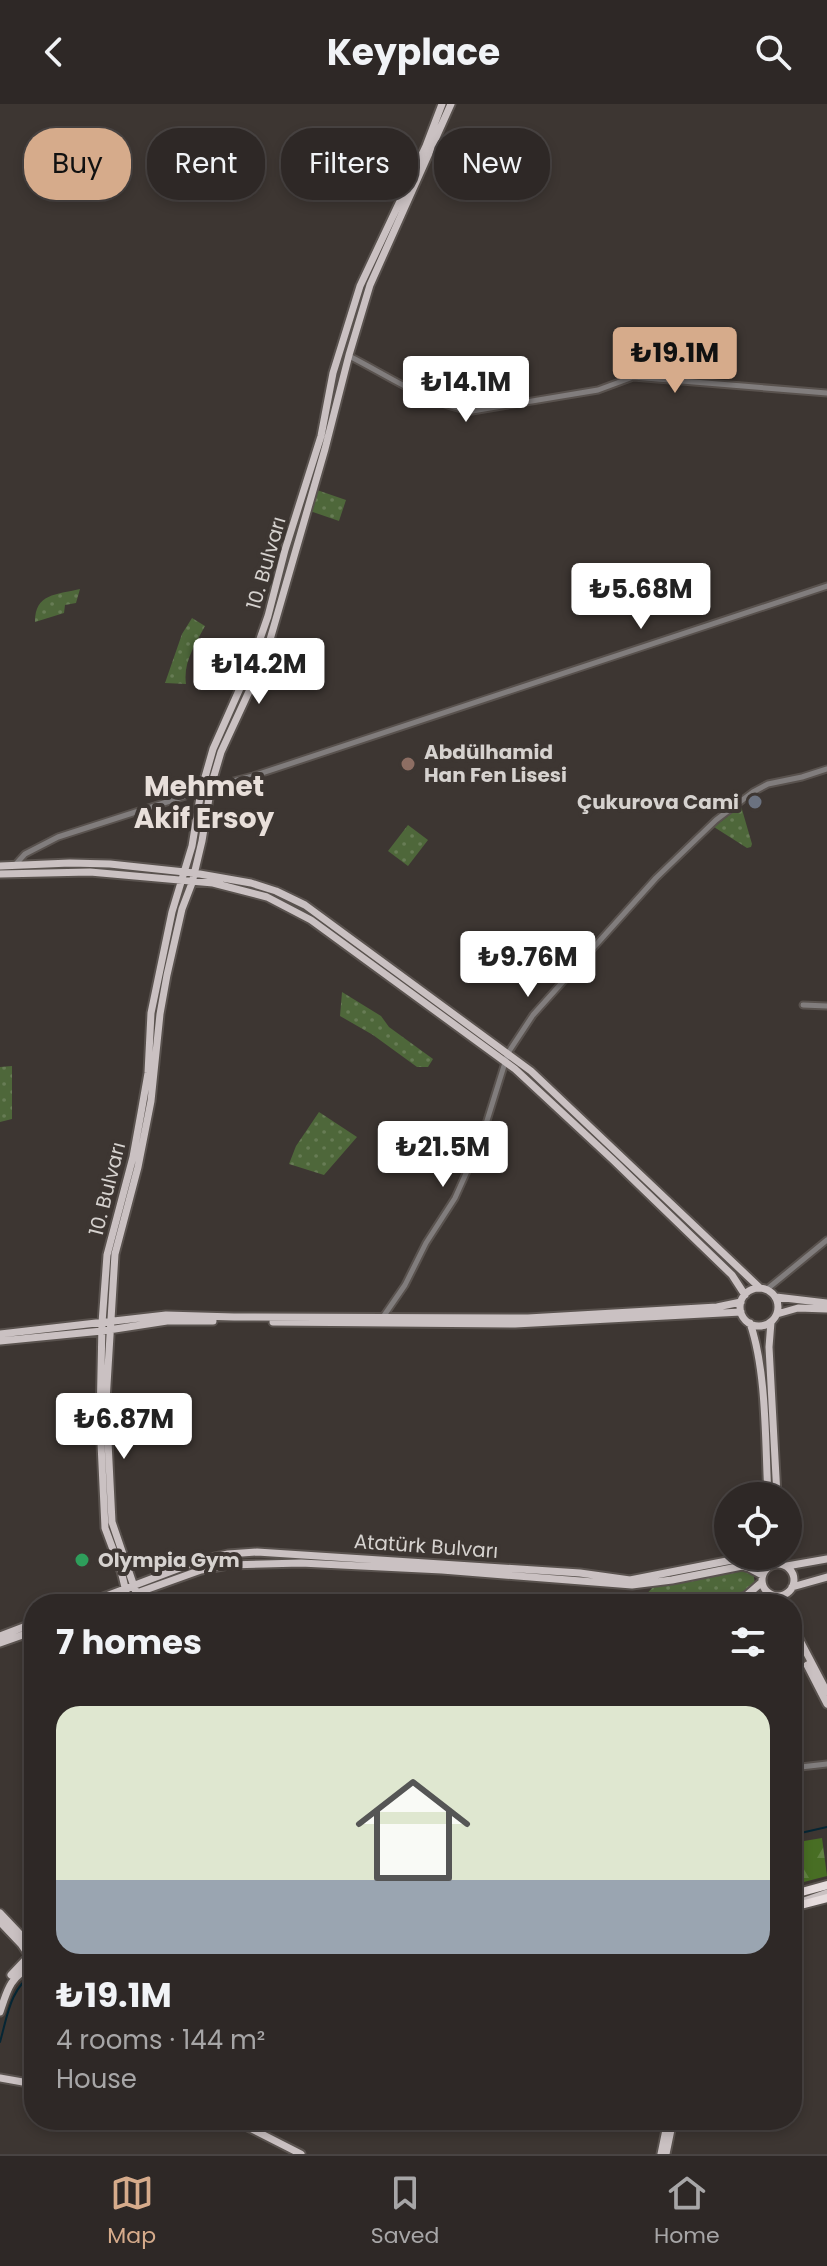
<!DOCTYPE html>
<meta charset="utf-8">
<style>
:root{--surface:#2e2826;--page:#3a3432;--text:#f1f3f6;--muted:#a7a6a7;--line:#494443;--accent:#d6ab8b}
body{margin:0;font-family:Poppins,sans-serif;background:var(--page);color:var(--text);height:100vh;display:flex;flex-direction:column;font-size:30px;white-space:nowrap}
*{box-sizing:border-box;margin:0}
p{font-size:26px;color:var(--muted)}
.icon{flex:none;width:44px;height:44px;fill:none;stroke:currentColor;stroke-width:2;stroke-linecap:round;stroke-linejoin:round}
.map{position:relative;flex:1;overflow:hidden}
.sheet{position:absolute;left:24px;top:1490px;width:778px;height:536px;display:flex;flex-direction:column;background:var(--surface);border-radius:32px;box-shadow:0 4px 12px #0003,0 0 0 2px var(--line)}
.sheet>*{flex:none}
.hud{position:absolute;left:24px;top:24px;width:780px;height:72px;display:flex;gap:16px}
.controls{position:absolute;left:714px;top:1378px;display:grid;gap:16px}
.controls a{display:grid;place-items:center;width:88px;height:88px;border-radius:50%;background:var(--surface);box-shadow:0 4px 12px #0003,0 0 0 2px var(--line);font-size:40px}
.price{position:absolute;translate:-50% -68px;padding:0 18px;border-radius:8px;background:#fff;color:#222;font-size:26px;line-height:52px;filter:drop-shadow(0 2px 4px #0008)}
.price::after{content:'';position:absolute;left:50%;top:48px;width:24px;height:18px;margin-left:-12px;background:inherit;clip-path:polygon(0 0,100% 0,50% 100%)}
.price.selected{background:var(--accent);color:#111}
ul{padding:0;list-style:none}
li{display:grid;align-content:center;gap:16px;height:424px;padding:0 32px}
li+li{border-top:2px solid var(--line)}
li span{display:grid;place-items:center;height:248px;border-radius:24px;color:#555}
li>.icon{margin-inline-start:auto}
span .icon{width:144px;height:144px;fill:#fffc;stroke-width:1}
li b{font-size:34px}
h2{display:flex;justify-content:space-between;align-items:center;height:96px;padding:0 32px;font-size:34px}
.chip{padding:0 28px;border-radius:32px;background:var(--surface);box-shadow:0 4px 12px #0003,0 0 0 2px var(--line);font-size:28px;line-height:72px}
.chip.selected{background:var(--accent);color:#111}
header{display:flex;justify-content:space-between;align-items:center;height:104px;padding:0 32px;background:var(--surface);font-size:36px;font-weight:700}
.tab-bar{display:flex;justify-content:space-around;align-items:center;height:112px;border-top:2px solid var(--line);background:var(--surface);font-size:22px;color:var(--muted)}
.tab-bar a{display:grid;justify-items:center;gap:4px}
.tab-bar .selected{color:var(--accent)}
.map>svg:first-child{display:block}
.forest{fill:url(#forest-firs)}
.park{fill:url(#park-dots)}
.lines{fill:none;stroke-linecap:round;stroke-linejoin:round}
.stream{stroke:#062634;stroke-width:2}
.minor-casing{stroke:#59524e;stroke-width:9}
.major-casing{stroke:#59524e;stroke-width:11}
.highway-casing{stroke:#59524e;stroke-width:12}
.minor{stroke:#817d7d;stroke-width:5}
.major{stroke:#cac1c2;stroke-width:7}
.highway{stroke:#e6dcdd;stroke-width:8}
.education-dot{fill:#8d6e63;stroke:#3d3632;stroke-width:3}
.worship-dot{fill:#6b7280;stroke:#3d3632;stroke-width:3}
.leisure-dot{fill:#2e9e5b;stroke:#3d3632;stroke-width:3}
.labels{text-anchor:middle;stroke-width:8;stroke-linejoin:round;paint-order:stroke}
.street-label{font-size:20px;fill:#d6d2cf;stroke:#3d3632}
.poi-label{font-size:20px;font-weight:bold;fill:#d6d2cf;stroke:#3d3632;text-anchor:start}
.district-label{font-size:28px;font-weight:bold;fill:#e8dfda;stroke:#3d3632}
</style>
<header><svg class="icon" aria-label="back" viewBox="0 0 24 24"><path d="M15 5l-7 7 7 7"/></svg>Keyplace<svg class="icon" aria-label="search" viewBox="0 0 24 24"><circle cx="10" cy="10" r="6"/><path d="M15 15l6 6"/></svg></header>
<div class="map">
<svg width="827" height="2050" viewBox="0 0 827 2050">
<defs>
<pattern id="forest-firs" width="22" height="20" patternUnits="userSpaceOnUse" patternTransform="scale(2)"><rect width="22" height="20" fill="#486e24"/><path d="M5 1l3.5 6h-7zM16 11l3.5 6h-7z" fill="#628243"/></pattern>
<pattern id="park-dots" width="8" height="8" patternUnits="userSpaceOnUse" patternTransform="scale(2)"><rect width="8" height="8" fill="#4e673a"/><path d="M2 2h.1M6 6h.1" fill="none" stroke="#677c55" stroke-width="1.8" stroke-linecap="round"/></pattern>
</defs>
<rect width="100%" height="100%" fill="#3d3632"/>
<path class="forest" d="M 822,1734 L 827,1772 L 792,1781 L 792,1739 Z"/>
<path class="park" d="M 317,386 L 346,396 L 339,417 L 310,407 Z
M 80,485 L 76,499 L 65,501 L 64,509 L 35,518 C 35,489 56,491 80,485 Z
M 192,514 L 205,522 C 195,541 183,558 186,580 L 165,579 L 182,530 Z
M 741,702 L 752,740 L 751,743 L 747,744 L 714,723 Z
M 408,721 L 428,736 L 408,762 L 388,747 Z
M 342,888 L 381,912 L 389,923 L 433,955 L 428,963 L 417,963 L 373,931 L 340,912 Z
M 12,962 L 12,1015 L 0,1018 L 0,963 Z
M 319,1008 L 357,1033 L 324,1071 L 289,1060 L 296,1042 Z
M 743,1465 L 753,1465 L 756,1491 L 720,1500 L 647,1500 L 643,1494 L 653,1483 Z"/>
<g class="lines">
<path class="stream" d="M 792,1731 L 827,1723
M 0,1938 C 7,1914 10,1883 34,1870"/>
<g class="minor-casing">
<path id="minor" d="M 349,252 C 387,271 430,301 472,307 L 598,286 L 633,273 L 827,289
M 210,683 L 253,672 L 827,482
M 15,761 L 25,750 L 58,733 L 201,687
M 803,901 L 827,902
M 766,1186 L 827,1136
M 383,1213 L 405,1181 L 426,1139 L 455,1094 L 481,1036 L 508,949 L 533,911 L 656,774 L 716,716 L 753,688 L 768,680 L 802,673 L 827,665
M 792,1664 L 827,1660"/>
</g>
<g class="major-casing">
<path id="major" d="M 0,762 L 70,759 L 110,760 L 194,769 L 251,779 L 276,787 L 305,801 L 531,967 L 760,1184
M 0,770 L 90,768 L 213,779 L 267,793 L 311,816 L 515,965 L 613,1056 L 732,1171 L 745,1191
M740 1203a19 19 0 1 1 38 0a19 19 0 1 1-38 0Z
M 776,1193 L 827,1199
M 777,1210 L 798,1204 L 827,1205
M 273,1218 L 515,1220 L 741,1208
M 771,1218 L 769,1243 L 777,1392
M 750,1219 C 767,1268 765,1340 768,1392
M 0,1230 L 166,1211 L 234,1213 L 528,1214 L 717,1203 L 741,1198
M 0,1237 L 102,1227 L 167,1217 L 213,1217
M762 1476a16 16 0 1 1 32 0a16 16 0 1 1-32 0Z
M 787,1462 L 827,1455
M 792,1483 L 827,1473
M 85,1500 L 201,1456 L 228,1450 L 257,1448 L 580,1469 L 630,1476 L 737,1455 L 756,1456 L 770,1462
M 106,1500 L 201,1466 L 228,1461 L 301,1459 L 442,1466 L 632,1481 L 672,1476 L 742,1462 L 749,1464 L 762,1471
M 129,1500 L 121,1467 L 105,1424 L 100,1318 L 102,1219 L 107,1151 L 133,1053 L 141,1009 L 148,969 L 151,909 L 172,808 L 192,742 L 201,687 L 213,645 L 253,555 L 268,512 L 285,446 L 321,332 L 333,269 L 360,182 L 426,42 L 442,0
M 140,1500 L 112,1418 L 106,1297 L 115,1150 L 138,1063 L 151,997 L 160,910 L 167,871 L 182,805 L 192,779 L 202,737 L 211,682 L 221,648 L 265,553 L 325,345 L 349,251 L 370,181 L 451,0
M 717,1500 L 746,1492 L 762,1478
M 738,1500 L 772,1491
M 792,1516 L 794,1525 L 827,1588
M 0,1532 L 34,1519
M 0,1539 L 34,1527
M 807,1561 L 827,1600
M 801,1798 L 827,1789
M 0,1809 L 34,1845
M 0,1818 L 21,1840 L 34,1859
M 11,1871 L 29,1852
M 0,1908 C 8,1883 10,1874 34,1860
M 0,1974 L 34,1980
M 234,2016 L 301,2050
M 661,2050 L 668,2016
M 666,2050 L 673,2016"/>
</g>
<g class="highway-casing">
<path id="highway" d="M 792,1798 L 798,1789 L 827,1781
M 793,1803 L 827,1794"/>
</g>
<use href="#minor" class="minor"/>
<use href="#major" class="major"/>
<use href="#highway" class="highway"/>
</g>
<circle class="education-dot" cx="408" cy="660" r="8"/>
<circle class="worship-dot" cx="755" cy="698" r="8"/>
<circle class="leisure-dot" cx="82" cy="1456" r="8"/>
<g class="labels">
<g class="street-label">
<text transform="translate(266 459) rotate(-74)" y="7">10. Bulvarı</text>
<text transform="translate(107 1085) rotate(-76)" y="7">10. Bulvarı</text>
<text transform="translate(426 1442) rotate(4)" y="7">Atatürk Bulvarı</text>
</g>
<g class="poi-label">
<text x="424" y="655">Abdülhamid<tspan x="424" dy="23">Han Fen Lisesi</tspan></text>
<text x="739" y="705" text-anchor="end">Çukurova Cami</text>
<text x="98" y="1463">Olympia Gym</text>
</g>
<g class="district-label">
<text x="204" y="692">Mehmet<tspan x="204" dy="32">Akif Ersoy</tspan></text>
</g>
</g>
</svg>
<div class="controls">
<a><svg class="icon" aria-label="locate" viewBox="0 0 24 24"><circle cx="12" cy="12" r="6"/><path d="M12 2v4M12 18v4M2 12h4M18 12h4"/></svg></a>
</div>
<b class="price selected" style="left:675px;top:291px">₺19.1M</b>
<b class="price" style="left:466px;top:320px">₺14.1M</b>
<b class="price" style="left:641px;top:527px">₺5.68M</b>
<b class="price" style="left:259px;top:602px">₺14.2M</b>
<b class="price" style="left:528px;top:895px">₺9.76M</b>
<b class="price" style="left:443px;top:1085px">₺21.5M</b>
<b class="price" style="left:124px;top:1357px">₺6.87M</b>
<div class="hud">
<a class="chip selected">Buy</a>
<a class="chip">Rent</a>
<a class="chip">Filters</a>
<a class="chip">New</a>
</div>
<section class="sheet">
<h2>7 homes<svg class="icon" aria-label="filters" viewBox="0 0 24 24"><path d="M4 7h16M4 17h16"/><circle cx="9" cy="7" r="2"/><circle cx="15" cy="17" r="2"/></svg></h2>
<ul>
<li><span style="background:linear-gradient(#dfe7d0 70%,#9aa5b1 0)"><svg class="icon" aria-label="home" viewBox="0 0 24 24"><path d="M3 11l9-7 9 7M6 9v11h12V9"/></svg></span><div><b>₺19.1M</b><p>4 rooms · 144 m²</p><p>House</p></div></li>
</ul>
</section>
</div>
<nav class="tab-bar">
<a class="selected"><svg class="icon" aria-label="map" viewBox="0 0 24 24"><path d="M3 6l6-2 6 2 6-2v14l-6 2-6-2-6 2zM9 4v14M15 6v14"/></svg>Map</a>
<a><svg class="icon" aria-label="saved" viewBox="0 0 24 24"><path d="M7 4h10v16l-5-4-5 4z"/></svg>Saved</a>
<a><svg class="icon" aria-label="home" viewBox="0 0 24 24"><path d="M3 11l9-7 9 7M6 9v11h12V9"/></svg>Home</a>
</nav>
